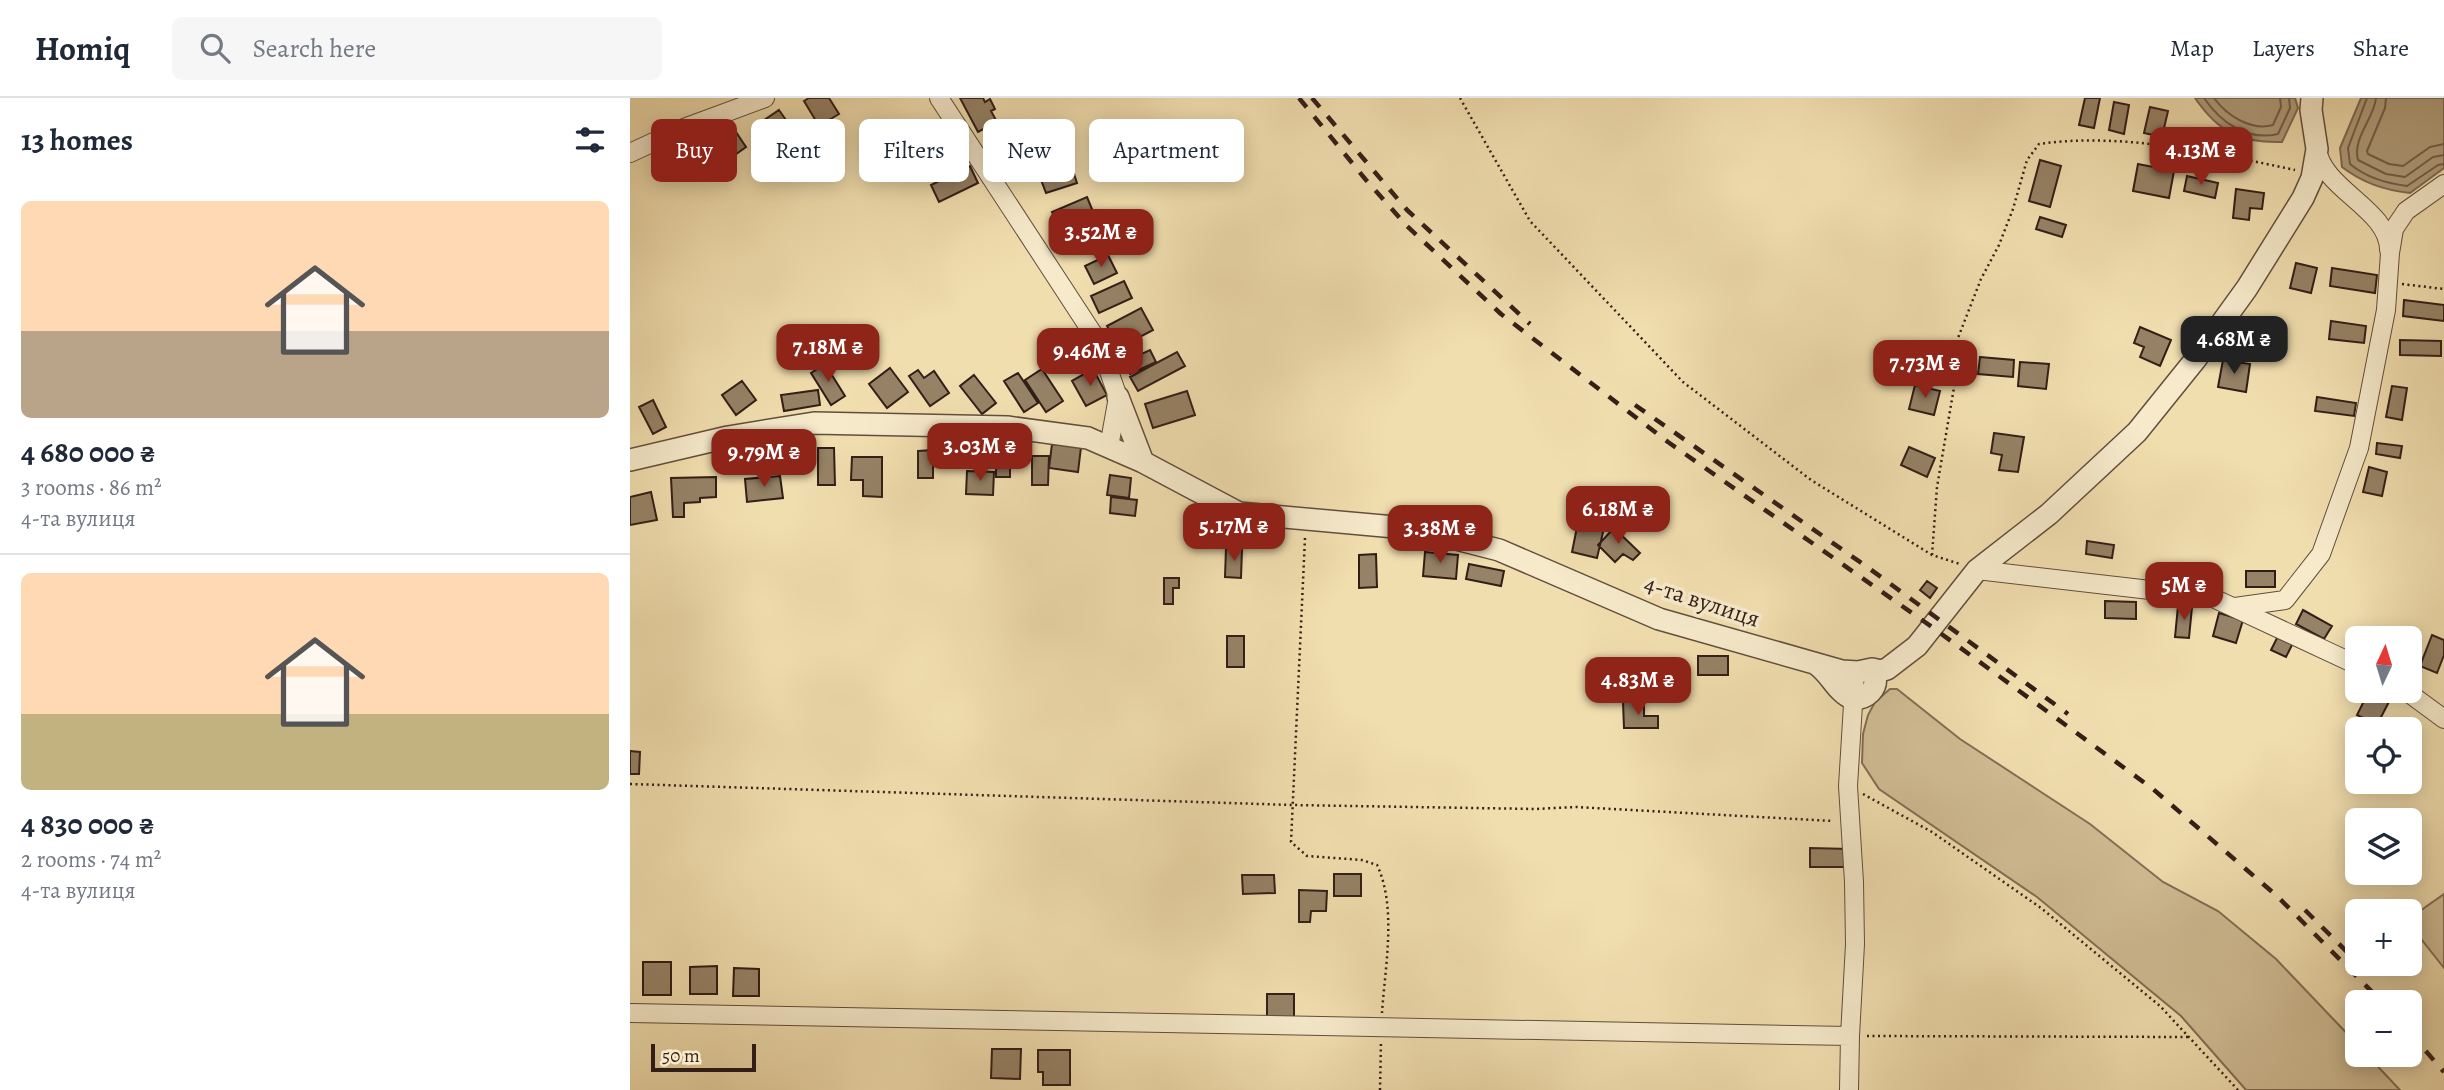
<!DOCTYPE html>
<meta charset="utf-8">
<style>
:root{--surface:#fff;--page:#f6f6f7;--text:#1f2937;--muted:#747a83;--line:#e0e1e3;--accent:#8f2418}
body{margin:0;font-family:Alegreya,serif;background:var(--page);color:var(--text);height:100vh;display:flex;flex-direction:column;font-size:26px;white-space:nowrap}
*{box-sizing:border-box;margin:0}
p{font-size:23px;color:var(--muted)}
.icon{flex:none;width:38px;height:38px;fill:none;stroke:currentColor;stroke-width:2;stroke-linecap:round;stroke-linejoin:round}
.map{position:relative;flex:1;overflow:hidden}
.sheet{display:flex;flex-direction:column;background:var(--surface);width:630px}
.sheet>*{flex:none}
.banner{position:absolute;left:21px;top:21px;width:665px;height:63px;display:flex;gap:14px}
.needle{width:46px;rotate:4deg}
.buttons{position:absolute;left:1715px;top:528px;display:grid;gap:14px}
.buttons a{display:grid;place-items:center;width:77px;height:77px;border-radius:10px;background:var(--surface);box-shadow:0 4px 18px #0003;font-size:35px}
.scale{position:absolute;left:21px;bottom:18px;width:105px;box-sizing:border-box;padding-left:7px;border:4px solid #331e17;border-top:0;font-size:19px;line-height:24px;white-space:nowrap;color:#331e17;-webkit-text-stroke:5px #f6eacb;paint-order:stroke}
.price{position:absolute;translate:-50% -60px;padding:0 16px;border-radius:14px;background:var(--accent);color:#fff;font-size:23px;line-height:46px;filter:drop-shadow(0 2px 4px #0008)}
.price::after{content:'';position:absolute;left:50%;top:42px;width:21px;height:16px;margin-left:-10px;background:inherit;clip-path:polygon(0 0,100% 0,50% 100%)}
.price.current{background:#222;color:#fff}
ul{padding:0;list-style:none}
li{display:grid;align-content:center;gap:14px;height:371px;padding:0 21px}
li+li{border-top:2px solid var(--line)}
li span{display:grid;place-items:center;height:217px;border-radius:10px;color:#555}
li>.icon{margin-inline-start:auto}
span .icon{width:126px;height:126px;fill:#fffc;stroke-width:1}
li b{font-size:30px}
h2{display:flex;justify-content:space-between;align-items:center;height:84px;padding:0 21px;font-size:30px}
.chip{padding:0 24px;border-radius:10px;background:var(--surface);box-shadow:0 4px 18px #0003;font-size:24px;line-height:63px}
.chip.current{background:var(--accent);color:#fff}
header{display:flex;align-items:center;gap:42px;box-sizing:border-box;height:98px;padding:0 35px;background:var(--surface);border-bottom:2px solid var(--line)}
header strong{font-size:33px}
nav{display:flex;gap:38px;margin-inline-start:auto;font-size:24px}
.search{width:490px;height:63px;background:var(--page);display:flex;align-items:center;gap:18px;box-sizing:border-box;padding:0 24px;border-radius:10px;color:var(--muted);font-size:26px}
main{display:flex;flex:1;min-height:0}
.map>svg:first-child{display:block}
.green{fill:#d1bd95;stroke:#826e56;stroke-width:2}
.water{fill:#b09d7b;stroke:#7e6a53;stroke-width:2}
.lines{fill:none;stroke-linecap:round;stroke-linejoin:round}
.shore{stroke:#725e49;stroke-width:2}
.building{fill:#968266;stroke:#331e17;stroke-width:2}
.minor-casing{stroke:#624e3d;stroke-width:20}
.tertiary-casing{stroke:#624e3d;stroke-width:24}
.path{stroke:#331e17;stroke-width:2.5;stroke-dasharray:2 3.5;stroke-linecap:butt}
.minor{stroke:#f6eacb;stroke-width:18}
.tertiary{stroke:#f6eacb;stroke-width:21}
.rail{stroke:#331e17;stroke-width:4.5;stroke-dasharray:12 12;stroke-linecap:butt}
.labels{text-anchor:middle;stroke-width:7;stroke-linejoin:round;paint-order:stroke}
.street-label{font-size:24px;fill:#331e17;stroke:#f6eacb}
</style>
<header>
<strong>Homiq</strong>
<div class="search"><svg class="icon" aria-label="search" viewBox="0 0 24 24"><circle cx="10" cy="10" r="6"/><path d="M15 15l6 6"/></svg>Search here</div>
<nav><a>Map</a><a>Layers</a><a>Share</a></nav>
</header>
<main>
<section class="sheet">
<h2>13 homes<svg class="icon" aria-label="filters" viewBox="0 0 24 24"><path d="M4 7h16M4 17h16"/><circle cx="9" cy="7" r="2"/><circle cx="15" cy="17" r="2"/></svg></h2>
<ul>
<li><span style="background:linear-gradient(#ffd9b3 60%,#b9a48a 0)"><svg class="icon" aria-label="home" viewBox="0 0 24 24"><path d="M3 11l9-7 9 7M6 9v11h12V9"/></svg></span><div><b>4 680 000 ₴</b><p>3 rooms · 86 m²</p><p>4-та вулиця</p></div></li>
<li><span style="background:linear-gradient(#ffd9b3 65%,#c2b280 0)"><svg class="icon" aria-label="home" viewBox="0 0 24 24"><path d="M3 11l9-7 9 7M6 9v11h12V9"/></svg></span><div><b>4 830 000 ₴</b><p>2 rooms · 74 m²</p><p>4-та вулиця</p></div></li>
</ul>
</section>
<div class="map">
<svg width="1814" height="992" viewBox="0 0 1814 992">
<rect width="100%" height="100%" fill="#f1deaf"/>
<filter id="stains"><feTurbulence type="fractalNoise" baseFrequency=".00286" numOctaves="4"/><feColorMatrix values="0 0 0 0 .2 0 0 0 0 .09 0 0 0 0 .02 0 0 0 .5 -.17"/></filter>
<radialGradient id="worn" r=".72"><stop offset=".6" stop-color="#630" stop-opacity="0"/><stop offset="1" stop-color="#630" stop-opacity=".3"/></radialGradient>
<path class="green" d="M 1260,591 L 1267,591 L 1330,641 L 1460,726 L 1533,784 L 1588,813 L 1646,861 L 1727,946 L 1727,957 L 1737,957 L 1770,992 L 1616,992 L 1551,918 L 1407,799 L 1249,691 L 1232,665 L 1233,636 L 1238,617 L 1245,604 Z
M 1814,796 L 1814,870 L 1780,827 L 1780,820 Z"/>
<path class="water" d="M 1565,0 L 1665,0 L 1668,10 L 1652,44 C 1611,45 1589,35 1565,0 Z
M 1731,0 L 1814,0 L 1814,70 L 1780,95 C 1754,92 1733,85 1712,69 L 1710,50 Z"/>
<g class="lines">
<path class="shore" d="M 1574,0 C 1591,25 1617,43 1648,36 L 1660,10 L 1659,0
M 1584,0 C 1597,18 1621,33 1643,27 L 1651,9 L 1650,0
M 1737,0 L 1718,50 L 1720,66 C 1737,80 1756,85 1777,88 L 1808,67 L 1814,66
M 1746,0 C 1744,21 1722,40 1728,62 L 1756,76 L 1775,79 L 1803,59 L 1814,57
M 1756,0 L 1755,10 L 1737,53 L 1738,56 L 1759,66 L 1773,68 L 1800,49 L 1814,46"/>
</g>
<path class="building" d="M 179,0 L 199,0 L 209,16 L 189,28 L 174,3 Z
M 330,0 L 353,0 L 355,4 L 360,1 L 365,11 L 361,13 L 367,24 L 348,34 Z
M 1455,0 L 1470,0 L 1464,30 L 1449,27 Z
M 1484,4 L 1499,7 L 1494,36 L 1479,32 Z
M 1520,9 L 1538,13 L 1532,39 L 1514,35 Z
M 149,12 L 167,38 L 155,46 L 149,36 L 135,46 L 124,29 Z
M 100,25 L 116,49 L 95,64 L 78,40 Z
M 439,60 L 447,85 L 416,95 L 407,71 Z
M 1410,62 L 1431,68 L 1420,109 L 1399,103 Z
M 1508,66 L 1544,73 L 1539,100 L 1503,93 Z
M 340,68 L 348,85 L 309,104 L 301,87 Z
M 1557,78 L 1588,85 L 1585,100 L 1554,93 Z
M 1606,91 L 1634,95 L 1632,111 L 1620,110 L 1619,122 L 1603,120 Z
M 457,99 L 464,116 L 448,123 L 452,134 L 434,142 L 422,114 Z
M 1410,119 L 1436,127 L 1432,139 L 1406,131 Z
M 478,157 L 487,175 L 464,186 L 455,168 Z
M 1666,165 L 1687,170 L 1681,195 L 1660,190 Z
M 1702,170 L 1747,177 L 1745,195 L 1700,188 Z
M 494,183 L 502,200 L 469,215 L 461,198 Z
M 1774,202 L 1814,207 L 1814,223 L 1773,218 Z
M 511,210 L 523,232 L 489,250 L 477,228 Z
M 1701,223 L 1736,228 L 1734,245 L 1699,241 Z
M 1510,229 L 1541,242 L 1530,268 L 1510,259 L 1514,249 L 1504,245 Z
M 1770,242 L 1811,243 L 1811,258 L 1770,257 Z
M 1293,247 L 1322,252 L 1317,278 L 1288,273 Z
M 520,252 L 526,264 L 500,276 L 494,264 Z
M 547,254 L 555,268 L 508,293 L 500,279 Z
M 1350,259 L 1384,262 L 1383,279 L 1348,276 Z
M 1593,262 L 1620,266 L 1616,294 L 1588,289 Z
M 1390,264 L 1419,266 L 1416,291 L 1388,288 Z
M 195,266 L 215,298 L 201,307 L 181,275 Z
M 260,270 L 278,294 L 257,310 L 239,286 Z
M 412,271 L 433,303 L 416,314 L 395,282 Z
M 463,271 L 477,297 L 456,308 L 442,283 Z
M 288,272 L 294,280 L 304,273 L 319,295 L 300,308 L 279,278 Z
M 388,275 L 408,305 L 394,314 L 374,283 Z
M 344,277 L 366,305 L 352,316 L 330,288 Z
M 112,283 L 126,302 L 106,317 L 92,297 Z
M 1285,287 L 1310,293 L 1304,317 L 1279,311 Z
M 1762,288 L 1777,290 L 1772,322 L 1756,319 Z
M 188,292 L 190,307 L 154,313 L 151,297 Z
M 557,293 L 565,317 L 523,330 L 515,306 Z
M 1687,299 L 1726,305 L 1724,318 L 1685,313 Z
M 23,302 L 36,329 L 23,336 L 9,309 Z
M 1364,335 L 1394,339 L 1388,374 L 1369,372 L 1372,357 L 1361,355 Z
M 1747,345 L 1772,348 L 1770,360 L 1746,356 Z
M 366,346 L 380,346 L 380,379 L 366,379 Z
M 422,346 L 451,349 L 448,374 L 419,370 Z
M 1279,349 L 1305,360 L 1297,379 L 1271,367 Z
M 188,350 L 204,350 L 205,387 L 188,387 Z
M 303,352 L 303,380 L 288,380 L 288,353 Z
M 402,358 L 419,358 L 418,387 L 402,387 Z
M 222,359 L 252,359 L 252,399 L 233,398 L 233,382 L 221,382 Z
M 1739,369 L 1757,374 L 1752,398 L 1733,394 Z
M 337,373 L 364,374 L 363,397 L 336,396 Z
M 480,377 L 501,380 L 499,400 L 477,397 Z
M 150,378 L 153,400 L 117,404 L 115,381 Z
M 86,379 L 86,399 L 70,400 L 70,404 L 54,405 L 54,419 L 43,419 L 41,380 Z
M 21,394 L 27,422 L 0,427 L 0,399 Z
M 481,399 L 507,402 L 505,418 L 480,415 Z
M 948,424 L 974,430 L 967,460 L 942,454 Z
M 984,430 L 1010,455 L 1003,462 L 993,456 L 985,464 L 968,447 Z
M 1457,443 L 1484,447 L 1482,460 L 1456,456 Z
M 596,450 L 612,451 L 611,480 L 595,479 Z
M 795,454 L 828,457 L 826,481 L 793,478 Z
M 746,456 L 747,489 L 729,490 L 729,457 Z
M 839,466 L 874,473 L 871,488 L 836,481 Z
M 1616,473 L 1645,473 L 1645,489 L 1616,489 Z
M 534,480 L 549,480 L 549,490 L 543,490 L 543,506 L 534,506 Z
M 1297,483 L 1307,490 L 1300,500 L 1290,492 Z
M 1475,503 L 1506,504 L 1506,521 L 1475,520 Z
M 1548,508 L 1562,509 L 1559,540 L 1545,539 Z
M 1673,512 L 1702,528 L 1694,541 L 1666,526 Z
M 1589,515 L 1613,522 L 1606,545 L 1583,538 Z
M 1802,537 L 1814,542 L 1814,557 L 1807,575 L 1790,568 Z
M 597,538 L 614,538 L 614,569 L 597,569 Z
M 1648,538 L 1663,545 L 1656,559 L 1641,552 Z
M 1068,558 L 1098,558 L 1098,577 L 1068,577 Z
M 1739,593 L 1758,593 L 1763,596 L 1747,627 L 1727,617 Z
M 993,604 L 1014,604 L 1014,618 L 1028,618 L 1028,630 L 994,630 Z
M 0,653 L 10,654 L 9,676 L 0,676 Z
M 1180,750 L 1219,751 L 1219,769 L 1180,769 Z
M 704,776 L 731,776 L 731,798 L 704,798 Z
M 612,777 L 644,777 L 645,795 L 613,796 Z
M 669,792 L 697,793 L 696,813 L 681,813 L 680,824 L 669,824 Z
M 13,864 L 41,864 L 41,897 L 13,897 Z
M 87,868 L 87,896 L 60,896 L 60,869 Z
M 104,870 L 129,871 L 129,898 L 103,898 Z
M 637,896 L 664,896 L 664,919 L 637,919 Z
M 362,951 L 391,951 L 390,981 L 361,980 Z
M 408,952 L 440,952 L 440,987 L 413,987 L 413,974 L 408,974 Z"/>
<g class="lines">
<g class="minor-casing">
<path id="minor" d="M 309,0 L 469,245 L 488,299 L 479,349
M 1687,51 C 1693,92 1759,111 1759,152
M 0,55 L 54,30 L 135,0
M 1347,472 L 1581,499 L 1727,567
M 1605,509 L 1655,502 L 1691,456 L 1729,350 L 1756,212 L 1760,155 L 1764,131 L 1776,113 L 1814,86
M 1776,593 L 1814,621
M 0,915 L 1220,938 L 1219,992
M 1220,938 L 1225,846 L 1224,784 L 1218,688 L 1225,574"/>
</g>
<g class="tertiary-casing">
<path id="tertiary" d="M 488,299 L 513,364
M 0,362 L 98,339 L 184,325 L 377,329 L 458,340 L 513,364 L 609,415 L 787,431 L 869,452 L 1029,521 L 1212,573 L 1228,574 L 1242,571 L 1250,573 L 1257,571 L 1287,548 L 1347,472 L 1419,416 L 1507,334 L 1565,262 L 1617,190 L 1673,100 L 1682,80 L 1687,51 L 1681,12 L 1682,0
M 1186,566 C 1201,576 1206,594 1223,601 C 1237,601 1248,591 1245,577 L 1237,573"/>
</g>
<path class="path" d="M 830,0 L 900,123 L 1053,284 L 1181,382 L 1302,457 L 1330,466
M 1772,186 L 1814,191
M 675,440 L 661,744 L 677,758 L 732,762 L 747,767 C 767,809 755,869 752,915
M 1302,457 L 1307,389 L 1328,266 L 1328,240 L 1351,181 L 1369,147 L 1383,111 L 1397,62 L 1409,46 C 1491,34 1585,55 1665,72
M 0,686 L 662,707 L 905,711 L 946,709 L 1203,723
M 1233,696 L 1302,734 L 1411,810 L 1530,908 L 1608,992
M 1237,938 L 1559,939
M 750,992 L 751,943"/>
<use href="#minor" class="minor"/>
<use href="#tertiary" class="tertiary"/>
<path class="rail" d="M 669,0 L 736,82 L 777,128 L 871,216 L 1038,344 L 1302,529 L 1523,691 L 1647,798 L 1753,905
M 682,0 L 777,112 L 900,226
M 1005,307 L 1240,471 L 1438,616
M 1675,812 L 1727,864
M 1780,935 L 1814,974"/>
</g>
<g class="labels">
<g class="street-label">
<text transform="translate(1072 503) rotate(18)" y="8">4-та вулиця</text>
</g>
</g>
<rect width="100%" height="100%" filter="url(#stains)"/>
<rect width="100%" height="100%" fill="url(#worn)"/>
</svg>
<div class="buttons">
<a><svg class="needle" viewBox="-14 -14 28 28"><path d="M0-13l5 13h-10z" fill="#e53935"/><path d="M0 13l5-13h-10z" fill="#747a83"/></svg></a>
<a><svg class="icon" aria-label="locate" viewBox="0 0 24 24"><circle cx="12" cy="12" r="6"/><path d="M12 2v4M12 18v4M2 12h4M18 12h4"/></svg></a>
<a><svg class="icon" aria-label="layers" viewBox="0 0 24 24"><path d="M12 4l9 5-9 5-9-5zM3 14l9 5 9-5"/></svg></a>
<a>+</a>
<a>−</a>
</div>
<div class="scale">50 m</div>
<b class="price" style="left:1571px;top:89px">4.13M ₴</b>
<b class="price" style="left:471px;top:171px">3.52M ₴</b>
<b class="price current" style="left:1604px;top:278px">4.68M ₴</b>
<b class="price" style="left:198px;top:286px">7.18M ₴</b>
<b class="price" style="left:460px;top:290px">9.46M ₴</b>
<b class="price" style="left:1295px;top:302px">7.73M ₴</b>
<b class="price" style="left:350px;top:385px">3.03M ₴</b>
<b class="price" style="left:134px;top:391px">9.79M ₴</b>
<b class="price" style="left:988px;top:448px">6.18M ₴</b>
<b class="price" style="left:604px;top:465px">5.17M ₴</b>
<b class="price" style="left:810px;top:467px">3.38M ₴</b>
<b class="price" style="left:1554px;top:524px">5M ₴</b>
<b class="price" style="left:1008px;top:619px">4.83M ₴</b>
<div class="banner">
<a class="chip current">Buy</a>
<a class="chip">Rent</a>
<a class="chip">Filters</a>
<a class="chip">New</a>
<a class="chip">Apartment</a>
</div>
</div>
</main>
